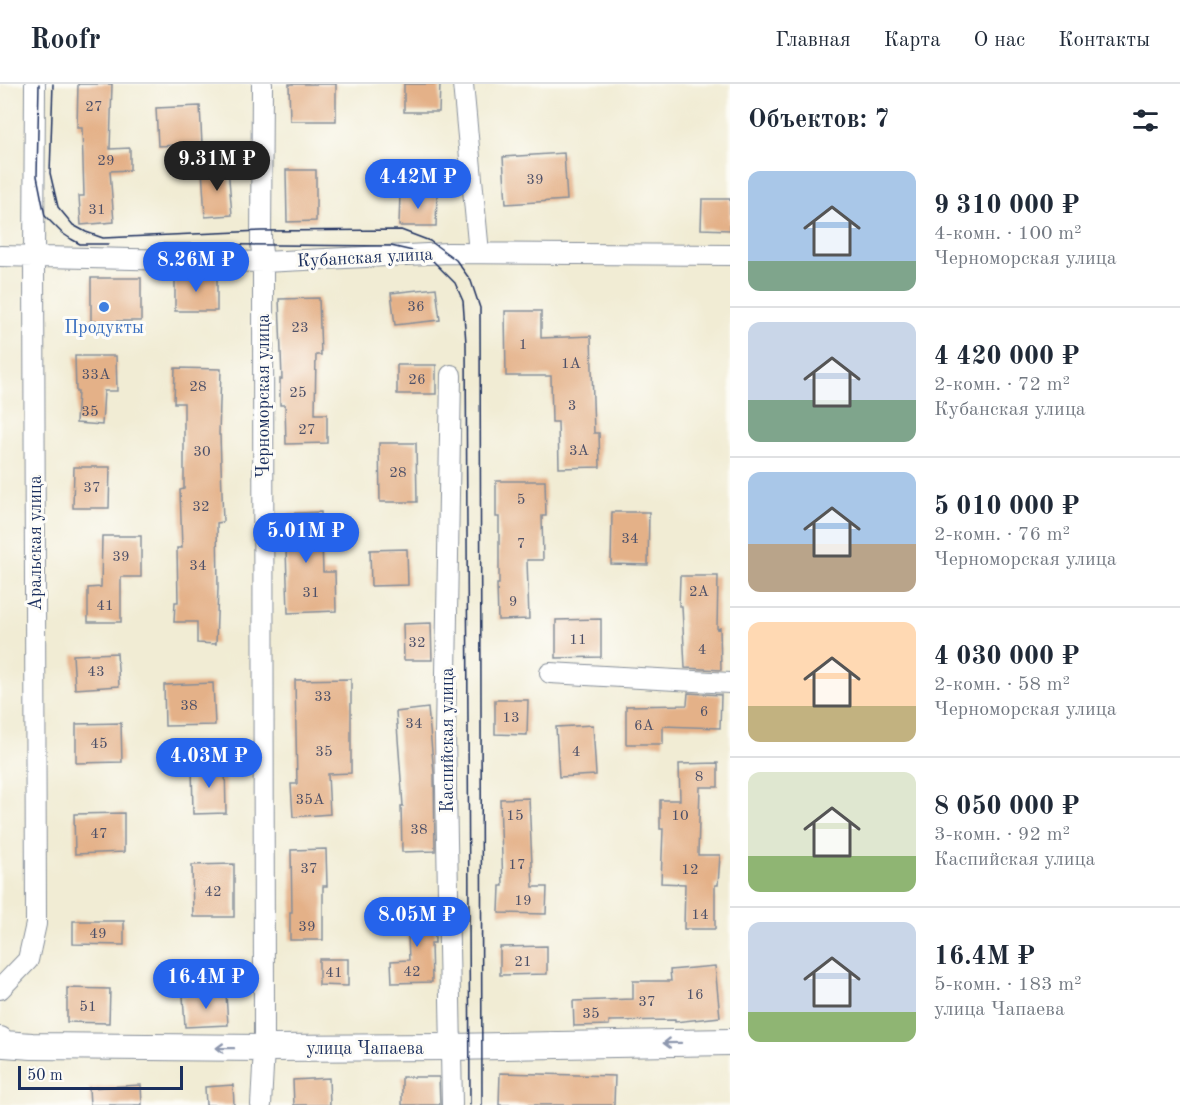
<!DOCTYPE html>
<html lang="ru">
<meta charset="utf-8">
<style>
:root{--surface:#fff;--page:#f2f2f3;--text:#1f2937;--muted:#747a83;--line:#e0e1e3;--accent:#2563eb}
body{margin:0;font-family:"Old Standard TT",serif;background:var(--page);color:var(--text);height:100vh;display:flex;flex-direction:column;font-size:22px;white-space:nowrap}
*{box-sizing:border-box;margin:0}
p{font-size:20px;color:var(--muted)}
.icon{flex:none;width:33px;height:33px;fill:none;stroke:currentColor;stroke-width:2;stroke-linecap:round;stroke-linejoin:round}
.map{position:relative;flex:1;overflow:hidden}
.drawer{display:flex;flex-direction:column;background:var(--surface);width:450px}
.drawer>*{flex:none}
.scale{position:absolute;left:18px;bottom:15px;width:165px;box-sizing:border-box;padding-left:6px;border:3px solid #1b2f5e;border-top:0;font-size:16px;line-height:21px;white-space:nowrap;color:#1b2f5e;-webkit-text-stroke:4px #fdfcf7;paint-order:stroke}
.price{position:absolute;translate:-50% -51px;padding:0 14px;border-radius:21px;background:var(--accent);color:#fff;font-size:20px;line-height:39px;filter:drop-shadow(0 2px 3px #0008)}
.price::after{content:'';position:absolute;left:50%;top:36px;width:18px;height:14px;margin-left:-9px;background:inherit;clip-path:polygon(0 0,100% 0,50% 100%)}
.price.on{background:#222;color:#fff}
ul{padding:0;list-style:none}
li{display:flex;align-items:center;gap:18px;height:150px;padding:0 18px}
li+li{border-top:2px solid var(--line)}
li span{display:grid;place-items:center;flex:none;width:168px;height:120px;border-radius:12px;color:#555}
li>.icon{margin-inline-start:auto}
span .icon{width:72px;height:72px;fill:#fffc;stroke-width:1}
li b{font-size:26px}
h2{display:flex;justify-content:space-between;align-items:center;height:72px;padding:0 18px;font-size:26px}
header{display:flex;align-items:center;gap:36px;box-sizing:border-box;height:84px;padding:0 30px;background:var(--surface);border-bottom:2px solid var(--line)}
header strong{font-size:28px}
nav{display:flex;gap:33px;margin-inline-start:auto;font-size:21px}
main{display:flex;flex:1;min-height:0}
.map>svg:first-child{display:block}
.building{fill:#e4b188}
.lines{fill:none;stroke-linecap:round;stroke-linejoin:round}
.minor-casing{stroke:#868e99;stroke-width:22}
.tertiary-casing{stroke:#868e99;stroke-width:28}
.minor{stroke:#fff;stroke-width:20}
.tertiary{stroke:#fff;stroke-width:26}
.tram{stroke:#1b2f5e;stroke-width:1.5}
.oneway{stroke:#8d97ae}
.shop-dot{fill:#3f7fe0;stroke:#fdfcf7;stroke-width:2}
.labels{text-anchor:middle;stroke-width:6;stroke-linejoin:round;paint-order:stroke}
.number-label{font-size:15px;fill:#4d5068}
.street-label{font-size:18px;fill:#1b2f5e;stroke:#fdfcf7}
.shop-label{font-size:18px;fill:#366cbe;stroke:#fdfcf7}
</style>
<header>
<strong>Roofr</strong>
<nav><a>Главная</a><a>Карта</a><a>О нас</a><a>Контакты</a></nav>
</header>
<main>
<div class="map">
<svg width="730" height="1021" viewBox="0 0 730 1021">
<rect width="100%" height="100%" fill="#fdfcf7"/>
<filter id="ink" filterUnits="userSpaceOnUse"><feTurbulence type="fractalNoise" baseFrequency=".0167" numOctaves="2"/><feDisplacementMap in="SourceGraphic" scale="12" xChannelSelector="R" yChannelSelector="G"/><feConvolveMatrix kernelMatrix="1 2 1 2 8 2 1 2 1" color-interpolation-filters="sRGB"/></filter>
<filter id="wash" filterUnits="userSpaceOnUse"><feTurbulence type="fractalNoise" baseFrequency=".008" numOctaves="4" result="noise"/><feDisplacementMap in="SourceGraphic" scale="24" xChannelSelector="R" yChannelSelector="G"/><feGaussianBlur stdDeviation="1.35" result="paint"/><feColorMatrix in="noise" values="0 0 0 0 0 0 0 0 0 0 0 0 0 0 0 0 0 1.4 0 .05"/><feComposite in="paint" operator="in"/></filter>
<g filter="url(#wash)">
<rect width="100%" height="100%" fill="#f1ecd4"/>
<g id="blocks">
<path class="building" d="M 78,0 L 112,0 L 110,65 L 130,64 L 130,86 L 110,87 L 114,138 L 81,141 L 79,112 L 84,112 L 82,44 L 77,44 Z
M 289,0 L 336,0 L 336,37 L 290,37 Z
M 404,0 L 440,0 L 439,28 L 404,28 Z
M 200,22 L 202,60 L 158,62 L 156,24 Z
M 564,69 L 567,116 L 506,120 L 503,73 Z
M 228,83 L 232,131 L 205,133 L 202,85 Z
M 286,86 L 316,86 L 316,137 L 287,138 Z
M 400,110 L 437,110 L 436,142 L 399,142 Z
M 702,115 L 730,115 L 730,146 L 701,145 Z
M 175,191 L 217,191 L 217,227 L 175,227 Z
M 91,194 L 141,194 L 141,237 L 91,237 Z
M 436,204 L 440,236 L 395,241 L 391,209 Z
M 319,214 L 321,271 L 316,271 L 315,330 L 327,330 L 327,359 L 286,360 L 285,321 L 280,321 L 280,295 L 282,295 L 279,215 Z
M 505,227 L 541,227 L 541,254 L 591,252 L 594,349 L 599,349 L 600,383 L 559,384 L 558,338 L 552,338 L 551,292 L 506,292 Z
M 75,272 L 116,272 L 117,307 L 104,307 L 102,341 L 76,339 L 78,308 L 76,308 Z
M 397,281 L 436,281 L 436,310 L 397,310 Z
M 175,284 L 221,285 L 219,351 L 220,351 L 223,438 L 217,439 L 218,504 L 216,560 L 197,559 L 197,538 L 174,538 L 175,518 L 178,518 L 177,464 L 182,464 L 180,406 L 184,405 L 184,319 L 174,319 Z
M 379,359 L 416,359 L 417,418 L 380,418 Z
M 74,383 L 110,383 L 109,424 L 73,424 Z
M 496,397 L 545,397 L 546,432 L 542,432 L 543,476 L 527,476 L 529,535 L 498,536 L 497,500 L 499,500 L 499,433 L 496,433 Z
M 321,428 L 323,488 L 335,488 L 336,527 L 288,529 L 286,465 L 278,466 L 277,430 Z
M 612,428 L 649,428 L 648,481 L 611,480 Z
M 102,452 L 141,452 L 141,493 L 121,493 L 121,538 L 88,538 L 88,504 L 101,503 Z
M 407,465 L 408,501 L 371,502 L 370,466 Z
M 680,492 L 718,492 L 717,545 L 720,544 L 721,586 L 685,584 L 682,522 L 679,522 Z
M 601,535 L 601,573 L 556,574 L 556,536 Z
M 431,539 L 432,576 L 404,576 L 403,540 Z
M 117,569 L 119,602 L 75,605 L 73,571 Z
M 351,595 L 351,689 L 328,690 L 330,730 L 293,733 L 291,700 L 297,700 L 295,596 Z
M 213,599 L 215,641 L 165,642 L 164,601 Z
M 688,609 L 721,611 L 720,644 L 663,642 L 663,660 L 626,660 L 626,622 L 687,621 Z
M 495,616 L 528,616 L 527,651 L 495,650 Z
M 428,624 L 434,689 L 435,767 L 402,768 L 401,722 L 403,722 L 396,628 Z
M 121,639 L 122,678 L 76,679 L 76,640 Z
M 593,641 L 596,691 L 559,693 L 556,643 Z
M 718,679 L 718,703 L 700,703 L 698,771 L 720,771 L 718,801 L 715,801 L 715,845 L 684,845 L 685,800 L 661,799 L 663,745 L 660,745 L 660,716 L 680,716 L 679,680 Z
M 225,680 L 226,729 L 193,730 L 192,681 Z
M 529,714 L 533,803 L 547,803 L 546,830 L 499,829 L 500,802 L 503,802 L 500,715 Z
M 124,729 L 124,768 L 75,770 L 74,730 Z
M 326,765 L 327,802 L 323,802 L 323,856 L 290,856 L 290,828 L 292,828 L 291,766 Z
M 234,780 L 234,833 L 193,833 L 192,781 Z
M 434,822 L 435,859 L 431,859 L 432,898 L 392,899 L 391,877 L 409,876 L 407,824 Z
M 73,837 L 124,837 L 124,861 L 73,860 Z
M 547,862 L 547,890 L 500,891 L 500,863 Z
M 319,875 L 348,875 L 348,902 L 319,901 Z
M 715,882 L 720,933 L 675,938 L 675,936 L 609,937 L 609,941 L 574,942 L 573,917 L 633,915 L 633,897 L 671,897 L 670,886 Z
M 67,904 L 110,905 L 109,939 L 67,938 Z
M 226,910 L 228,941 L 185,943 L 183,912 Z
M 500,989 L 615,992 L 614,1021 L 499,1021 Z
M 402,993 L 439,993 L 440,1021 L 402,1021 Z
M 329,994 L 330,1021 L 294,1021 L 293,996 Z
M 141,1001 L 142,1021 L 90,1021 L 89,1004 Z
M 233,1001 L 234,1021 L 206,1021 L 205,1003 Z"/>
</g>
</g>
<g filter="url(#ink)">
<use href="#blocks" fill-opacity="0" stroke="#868e99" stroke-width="1.5"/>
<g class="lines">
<g class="minor-casing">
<path id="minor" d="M 463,0 L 479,169
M 0,172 L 263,178 L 448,169 L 730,171
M 451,291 L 445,651 L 452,1021
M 550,589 L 730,599
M 0,905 L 28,876 L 36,840 L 34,173 L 35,0
M 261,1021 L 264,964 L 263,178 L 261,160 L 262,0"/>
</g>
<g class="tertiary-casing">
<path id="tertiary" d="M 0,956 L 4,960 L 32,962 L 264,964 L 450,963 L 730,958"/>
</g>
<use href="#minor" class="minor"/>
<use href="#tertiary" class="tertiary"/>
<path class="tram" d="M 39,0 L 37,92 L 45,132 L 62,149 L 71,155 L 80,160 L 109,160
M 53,0 L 50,89 L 58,123 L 73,141 L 86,148 L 103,154 L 261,147 L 401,146 L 430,157 L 456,176 L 471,197 L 480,224 L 482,1021
M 163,160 L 391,162 L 426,170 L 455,199 L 463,217 L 466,259 L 470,1021"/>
</g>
<defs><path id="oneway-shaft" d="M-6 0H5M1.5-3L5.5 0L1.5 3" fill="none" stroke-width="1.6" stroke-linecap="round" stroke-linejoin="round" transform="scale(1.5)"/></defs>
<g class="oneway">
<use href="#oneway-shaft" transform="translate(672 959) rotate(179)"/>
<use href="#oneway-shaft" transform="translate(225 964) rotate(-179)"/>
</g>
</g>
<circle class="shop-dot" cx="104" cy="223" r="6"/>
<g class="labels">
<g class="number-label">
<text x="94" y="27">27</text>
<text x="106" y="81">29</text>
<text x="535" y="100">39</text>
<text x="97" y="130">31</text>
<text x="416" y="227">36</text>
<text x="300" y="248">23</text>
<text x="523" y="265">1</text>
<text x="571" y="284">1А</text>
<text x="96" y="295">33А</text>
<text x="417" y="300">26</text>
<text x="198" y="307">28</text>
<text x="298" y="313">25</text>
<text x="572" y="326">3</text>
<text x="90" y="332">35</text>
<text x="307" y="350">27</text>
<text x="579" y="371">3А</text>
<text x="202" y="372">30</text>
<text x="398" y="393">28</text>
<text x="92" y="408">37</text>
<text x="521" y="420">5</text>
<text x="201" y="427">32</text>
<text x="630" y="459">34</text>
<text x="521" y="464">7</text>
<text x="121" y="477">39</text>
<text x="198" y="486">34</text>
<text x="699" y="512">2А</text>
<text x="311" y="513">31</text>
<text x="513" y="522">9</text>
<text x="105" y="526">41</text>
<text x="578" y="560">11</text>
<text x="417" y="563">32</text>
<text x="702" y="570">4</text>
<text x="96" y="592">43</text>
<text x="323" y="617">33</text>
<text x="189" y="626">38</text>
<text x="704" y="632">6</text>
<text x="511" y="638">13</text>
<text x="414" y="644">34</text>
<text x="644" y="646">6А</text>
<text x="99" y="664">45</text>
<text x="324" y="672">35</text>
<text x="576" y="672">4</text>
<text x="699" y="697">8</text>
<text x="310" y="720">35А</text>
<text x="515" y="736">15</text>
<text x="680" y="736">10</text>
<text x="419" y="750">38</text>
<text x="99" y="754">47</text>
<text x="517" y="785">17</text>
<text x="309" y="789">37</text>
<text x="690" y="790">12</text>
<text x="213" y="812">42</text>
<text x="523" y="821">19</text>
<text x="700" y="835">14</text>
<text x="307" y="847">39</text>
<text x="98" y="854">49</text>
<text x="523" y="882">21</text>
<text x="412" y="892">42</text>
<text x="334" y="893">41</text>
<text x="695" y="915">16</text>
<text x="647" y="922">37</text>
<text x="88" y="927">51</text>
<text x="591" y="934">35</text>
</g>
<g class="street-label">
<text transform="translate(365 173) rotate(-3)" y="6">Кубанская улица</text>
<text transform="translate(263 312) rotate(-90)" y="6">Черноморская улица</text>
<text transform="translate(35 459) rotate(-90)" y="6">Аральская улица</text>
<text transform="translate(447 656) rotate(-90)" y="6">Каспийская улица</text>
<text x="365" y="970">улица Чапаева</text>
</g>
<g class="shop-label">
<text x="104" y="249">Продукты</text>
</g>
</g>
</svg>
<div class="scale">50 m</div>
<b class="price on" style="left:217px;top:108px">9.31M ₽</b>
<b class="price" style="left:418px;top:126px">4.42M ₽</b>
<b class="price" style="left:196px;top:209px">8.26M ₽</b>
<b class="price" style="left:306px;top:480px">5.01M ₽</b>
<b class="price" style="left:209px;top:705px">4.03M ₽</b>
<b class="price" style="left:417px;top:864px">8.05M ₽</b>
<b class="price" style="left:206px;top:926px">16.4M ₽</b>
</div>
<section class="drawer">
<h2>Объектов: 7<svg class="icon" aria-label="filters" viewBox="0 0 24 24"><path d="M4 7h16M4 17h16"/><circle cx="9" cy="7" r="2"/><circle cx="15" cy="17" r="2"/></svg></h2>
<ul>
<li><span style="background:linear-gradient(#a9c7e8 75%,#7fa58c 0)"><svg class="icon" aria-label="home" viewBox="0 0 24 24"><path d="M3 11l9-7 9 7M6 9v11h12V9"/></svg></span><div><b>9 310 000 ₽</b><p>4-комн. · 100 m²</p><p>Черноморская улица</p></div></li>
<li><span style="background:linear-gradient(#c9d6e8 65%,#7fa58c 0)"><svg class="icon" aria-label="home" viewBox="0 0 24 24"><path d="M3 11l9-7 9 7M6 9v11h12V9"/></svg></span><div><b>4 420 000 ₽</b><p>2-комн. · 72 m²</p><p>Кубанская улица</p></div></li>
<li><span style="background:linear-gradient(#a9c7e8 60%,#b9a48a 0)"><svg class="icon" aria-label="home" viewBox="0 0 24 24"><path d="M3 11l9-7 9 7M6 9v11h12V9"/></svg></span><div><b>5 010 000 ₽</b><p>2-комн. · 76 m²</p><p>Черноморская улица</p></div></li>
<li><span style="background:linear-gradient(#ffd9b3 70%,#c2b280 0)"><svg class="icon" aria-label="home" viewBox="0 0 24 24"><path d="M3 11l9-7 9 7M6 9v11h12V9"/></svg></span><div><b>4 030 000 ₽</b><p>2-комн. · 58 m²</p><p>Черноморская улица</p></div></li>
<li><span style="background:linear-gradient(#dfe7d0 70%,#8fb573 0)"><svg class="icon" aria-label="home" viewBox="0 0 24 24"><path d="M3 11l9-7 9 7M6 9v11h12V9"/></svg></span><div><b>8 050 000 ₽</b><p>3-комн. · 92 m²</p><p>Каспийская улица</p></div></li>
<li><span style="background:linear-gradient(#c9d6e8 75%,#8fb573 0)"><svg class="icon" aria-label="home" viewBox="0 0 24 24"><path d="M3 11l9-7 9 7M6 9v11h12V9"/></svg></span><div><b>16.4M ₽</b><p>5-комн. · 183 m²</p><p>улица Чапаева</p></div></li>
</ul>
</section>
</main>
